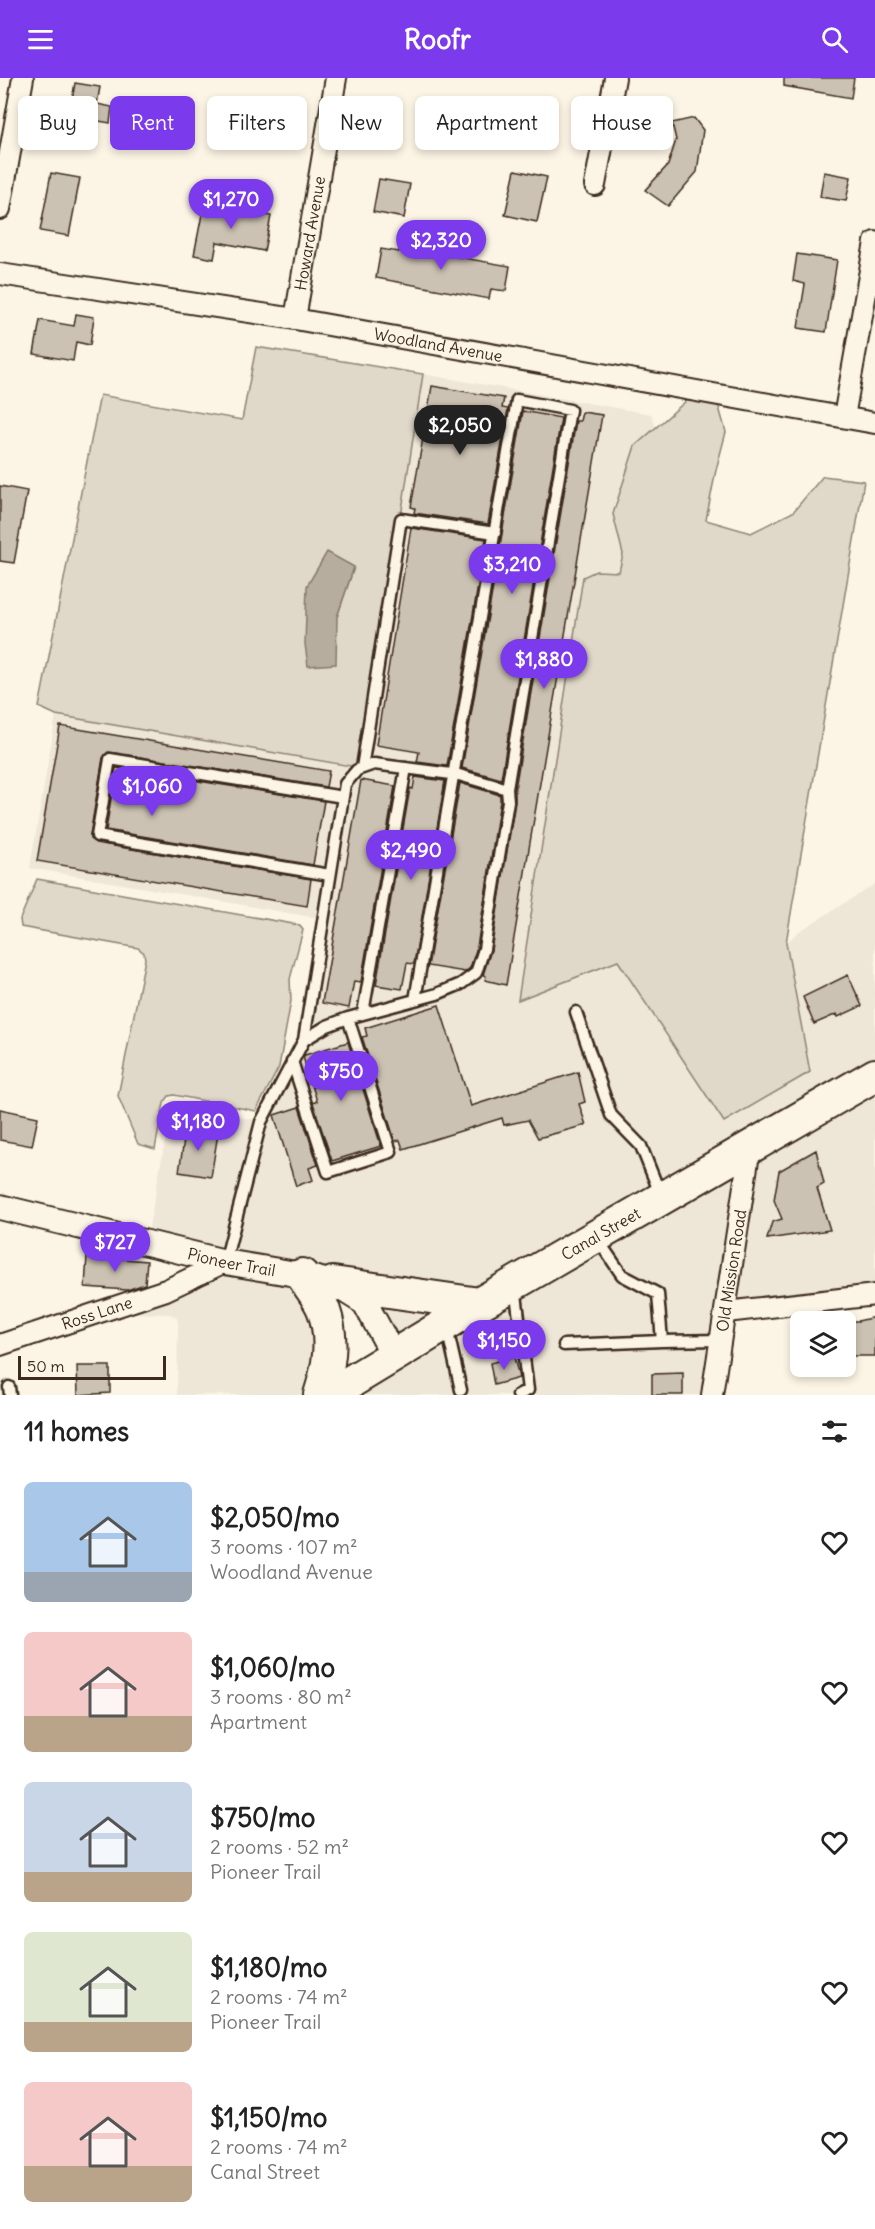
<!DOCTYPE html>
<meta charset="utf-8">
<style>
:root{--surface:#fff;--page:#f2f2f2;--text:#222;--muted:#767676;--accent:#7c3aed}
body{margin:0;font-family:Delius,sans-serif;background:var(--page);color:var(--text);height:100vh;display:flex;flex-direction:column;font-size:22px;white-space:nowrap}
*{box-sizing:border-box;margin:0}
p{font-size:20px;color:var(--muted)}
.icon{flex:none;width:33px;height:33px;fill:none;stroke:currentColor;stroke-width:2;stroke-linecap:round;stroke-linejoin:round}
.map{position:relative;height:1317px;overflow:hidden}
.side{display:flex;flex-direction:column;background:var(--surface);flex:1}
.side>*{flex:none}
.guide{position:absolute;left:18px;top:18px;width:840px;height:54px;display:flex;gap:12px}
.buttons{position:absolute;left:790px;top:1233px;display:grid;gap:12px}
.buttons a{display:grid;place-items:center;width:66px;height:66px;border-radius:9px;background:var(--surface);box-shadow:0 3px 9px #0003;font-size:30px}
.scale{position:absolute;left:18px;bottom:15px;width:148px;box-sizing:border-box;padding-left:6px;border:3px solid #3b2a1e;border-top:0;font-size:16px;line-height:21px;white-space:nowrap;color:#3b2a1e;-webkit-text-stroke:4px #fcf5e5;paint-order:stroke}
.price{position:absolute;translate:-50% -51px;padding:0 14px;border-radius:21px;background:var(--accent);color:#fff;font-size:20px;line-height:39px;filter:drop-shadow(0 2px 3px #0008)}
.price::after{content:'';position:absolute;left:50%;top:36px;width:18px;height:14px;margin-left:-9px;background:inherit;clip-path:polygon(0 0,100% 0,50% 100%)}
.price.on{background:#222;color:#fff}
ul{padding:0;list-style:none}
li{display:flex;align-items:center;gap:18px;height:150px;padding:0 24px}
li span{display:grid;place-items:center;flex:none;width:168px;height:120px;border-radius:9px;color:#555}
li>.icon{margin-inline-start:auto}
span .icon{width:72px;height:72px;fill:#fffc;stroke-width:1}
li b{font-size:26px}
h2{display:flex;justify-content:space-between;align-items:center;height:72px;padding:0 24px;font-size:26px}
.tag{padding:0 21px;border-radius:9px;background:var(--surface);box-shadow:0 3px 9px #0003;font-size:21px;line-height:54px}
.tag.on{background:var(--accent);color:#fff}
header{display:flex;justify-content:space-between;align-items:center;height:78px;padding:0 24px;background:var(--accent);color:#fff;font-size:27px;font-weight:700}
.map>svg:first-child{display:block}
.built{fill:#eee6d6}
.green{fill:#e0d8c8;stroke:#8e8173;stroke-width:1.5;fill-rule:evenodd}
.water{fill:#b7ad9e;stroke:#85796b;stroke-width:1.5}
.building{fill:#ccc2b3;stroke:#3b2a1e;stroke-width:1.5}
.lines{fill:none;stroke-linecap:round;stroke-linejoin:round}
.service-casing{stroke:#3b2a1e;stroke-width:15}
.minor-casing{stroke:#3b2a1e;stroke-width:24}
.tertiary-casing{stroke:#3b2a1e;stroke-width:28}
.primary-casing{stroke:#3b2a1e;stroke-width:36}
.service{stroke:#fcf5e5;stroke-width:10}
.minor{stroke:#fcf5e5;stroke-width:20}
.tertiary{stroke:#fcf5e5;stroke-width:24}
.primary{stroke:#fcf5e5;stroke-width:32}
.labels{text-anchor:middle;stroke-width:6;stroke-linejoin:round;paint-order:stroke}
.street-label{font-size:16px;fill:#3b2a1e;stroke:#fcf5e5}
</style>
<header><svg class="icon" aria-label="menu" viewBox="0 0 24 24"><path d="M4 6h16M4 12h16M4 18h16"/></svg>Roofr<svg class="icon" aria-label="search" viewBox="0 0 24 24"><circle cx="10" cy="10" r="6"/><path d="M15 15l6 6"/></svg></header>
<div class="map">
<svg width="875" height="1317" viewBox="0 0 875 1317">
<rect width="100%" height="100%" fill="#fcf5e5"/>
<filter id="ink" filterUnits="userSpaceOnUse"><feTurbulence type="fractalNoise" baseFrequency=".0167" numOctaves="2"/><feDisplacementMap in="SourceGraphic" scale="12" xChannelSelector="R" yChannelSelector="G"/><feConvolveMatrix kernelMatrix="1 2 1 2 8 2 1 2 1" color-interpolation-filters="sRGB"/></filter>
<g filter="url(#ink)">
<path class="built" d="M 423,296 L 651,336 L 656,349 L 635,368 L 613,436 L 623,476 L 619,494 L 596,493 L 518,922 L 618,883 L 725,1044 L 810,994 L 786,865 L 798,854 L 875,806 L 875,1217 L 726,1234 L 713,1317 L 329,1317 L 394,1278 L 365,1225 L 146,1165 L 172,1026 L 261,1043 L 304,962 L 323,841 L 30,790 L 56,637 L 362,690 Z
M 226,1195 L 296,1207 L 321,1262 L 308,1317 L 177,1317 L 178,1246 L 177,1240 L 170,1236 L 131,1235 L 169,1222 Z"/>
<path class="green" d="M 256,269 L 423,296 L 362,690 L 56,637 L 39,629 L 100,317 L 242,342 ZM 327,475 L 354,489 L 337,539 Z
M 716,319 L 726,354 L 716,392 L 706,442 L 751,455 L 793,434 L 823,398 L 864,403 L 786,865 L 810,994 L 724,1044 L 618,883 L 518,922 L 583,499 L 596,493 L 619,494 L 623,476 L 613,436 L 635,368 L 686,323 Z
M 37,801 L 299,847 L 303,852 L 290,901 L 291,923 L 279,989 L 256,1033 L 174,1017 L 169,1018 L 164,1025 L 155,1071 L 138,1066 L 118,1018 L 145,881 L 144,875 L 138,870 L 21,849 L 20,841 Z"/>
<path class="water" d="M 327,474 L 354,489 L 337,539 L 336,586 L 308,588 L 305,566 L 307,508 Z"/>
<path class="building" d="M 784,0 L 854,0 L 851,20 L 784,8 Z
M 75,5 L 100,9 L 97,26 L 112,29 L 110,45 L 69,38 Z
M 694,40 L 703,52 L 697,94 L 668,128 L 645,112 L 668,87 L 676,62 L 672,45 Z
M 515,92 L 547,99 L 537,144 L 505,137 Z
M 824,94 L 851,99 L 846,123 L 820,119 Z
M 51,95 L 80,100 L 69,158 L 40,153 Z
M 379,101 L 410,106 L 404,140 L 373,134 Z
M 204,126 L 271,138 L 264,173 L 217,164 L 214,181 L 194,177 Z
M 402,162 L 435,168 L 434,175 L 510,188 L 506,213 L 491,211 L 489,221 L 376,200 L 381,171 L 399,174 Z
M 797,176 L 837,182 L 826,254 L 798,250 L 805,206 L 793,203 Z
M 76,236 L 94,239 L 90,267 L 76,264 L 73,283 L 34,276 L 40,242 L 74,248 Z
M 432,308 L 504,320 L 502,330 L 508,331 L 488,446 L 414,435 L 415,430 L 411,429 Z
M 523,333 L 561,340 L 501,701 L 462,690 Z
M 582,334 L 602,337 L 506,907 L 485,902 L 486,898 L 483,897 L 491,872 L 515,724 L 515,711 L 576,343 L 580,343 Z
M 0,408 L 27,413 L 14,485 L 0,483 Z
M 411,450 L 486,461 L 447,688 L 417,684 L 419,674 L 376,667 Z
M 60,648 L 329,693 L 326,709 L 108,674 L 103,680 L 90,757 L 90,761 L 96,765 L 311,801 L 307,828 L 37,783 Z
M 116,690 L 324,723 L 313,787 L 106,752 Z
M 415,699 L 445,703 L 414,886 L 407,885 L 402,911 L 376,907 L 410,710 L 413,711 Z
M 361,702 L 395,708 L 361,904 L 354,903 L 349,930 L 322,925 Z
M 460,705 L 500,717 L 500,723 L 477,869 L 470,890 L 465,894 L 428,888 Z
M 848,897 L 862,928 L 838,939 L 837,936 L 814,946 L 803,919 Z
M 439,927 L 471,1028 L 578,994 L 585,1024 L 579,1026 L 586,1047 L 538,1060 L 528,1042 L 504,1047 L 502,1040 L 403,1071 L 400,1062 L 395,1063 L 362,959 L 367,958 L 365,950 Z
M 348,964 L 381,1068 L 332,1083 L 313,1025 L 317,1023 L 303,979 L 305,977 Z
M 299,1029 L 318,1087 L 309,1090 L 313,1102 L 296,1108 L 274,1037 Z
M 0,1031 L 38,1039 L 32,1068 L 0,1062 Z
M 186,1049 L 218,1055 L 211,1099 L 179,1094 Z
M 816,1072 L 824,1106 L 817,1110 L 830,1152 L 767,1161 L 772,1144 L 782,1141 L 774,1122 L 779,1093 Z
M 87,1178 L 147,1183 L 145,1206 L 127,1212 L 85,1209 Z
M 875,1239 L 875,1278 L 846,1278 L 846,1243 L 858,1243 Z
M 514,1279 L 519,1300 L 494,1307 L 490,1285 Z
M 77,1288 L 110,1288 L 110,1315 L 78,1317 Z
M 683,1295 L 683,1317 L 652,1317 L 652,1296 Z"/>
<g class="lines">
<g class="service-casing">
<path id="service" d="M 362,690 L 401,441 L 495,455
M 330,797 L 97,758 L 110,681 L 343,719
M 415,922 L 517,322 L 570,332 L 507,711
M 576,934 L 611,1037 L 641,1068 L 661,1118
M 363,935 L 406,690
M 292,983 L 328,1094 L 391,1074 L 348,940
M 598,1162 L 622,1197 L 658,1216 L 662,1263 L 721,1262
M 225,1184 L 261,1044 L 304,962 L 327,948 L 348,940 L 437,916 L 461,906 L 476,895 L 484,871 L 508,723 L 507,711 L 459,697 L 374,686 L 357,692 L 345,706 L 304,962
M 515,1208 L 528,1312 L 518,1317
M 477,1231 L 494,1257 L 520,1244
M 447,1250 L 461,1312
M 564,1267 L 662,1263
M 9,1309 L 10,1317"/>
</g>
<g class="minor-casing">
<g id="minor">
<path d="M 595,107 L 615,0"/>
<path d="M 0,131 L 23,0"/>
<path id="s1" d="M 0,196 L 295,241 L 875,345"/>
<path id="s2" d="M 295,241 L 336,0"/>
<path d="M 844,339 L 875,164"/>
<path d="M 726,1234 L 875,1217"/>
<path id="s3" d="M 0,1267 L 166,1212 L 225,1184"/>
<path id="s4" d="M 712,1317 L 750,1069"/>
</g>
</g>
<g class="tertiary-casing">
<g id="tertiary">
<path id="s5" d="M 0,1129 L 225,1184 L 302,1197 L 333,1205 L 365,1225 L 394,1278"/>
</g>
</g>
<g class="primary-casing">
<g id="primary">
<path d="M 302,1197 C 309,1208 320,1221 324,1233 C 334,1262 329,1289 320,1317"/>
<path d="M 333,1205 L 479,1226"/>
<path id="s6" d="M 329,1317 L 479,1226 L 875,997"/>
</g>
</g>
<use href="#service" class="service"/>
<use href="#minor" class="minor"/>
<use href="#tertiary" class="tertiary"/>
<use href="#primary" class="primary"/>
</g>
</g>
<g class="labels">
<g class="street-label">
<text dy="6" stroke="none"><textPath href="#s2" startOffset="87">Howard Avenue</textPath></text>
<text dy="6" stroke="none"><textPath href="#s1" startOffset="444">Woodland Avenue</textPath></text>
<text dy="6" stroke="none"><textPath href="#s6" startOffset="316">Canal Street</textPath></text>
<text dy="6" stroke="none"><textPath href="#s5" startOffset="238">Pioneer Trail</textPath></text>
<text dy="6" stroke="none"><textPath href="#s4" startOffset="126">Old Mission Road</textPath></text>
<text dy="6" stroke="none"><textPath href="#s3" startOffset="102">Ross Lane</textPath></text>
</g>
</g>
</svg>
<div class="buttons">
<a><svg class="icon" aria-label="layers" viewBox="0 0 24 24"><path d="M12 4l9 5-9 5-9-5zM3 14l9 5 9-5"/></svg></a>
</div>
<div class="scale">50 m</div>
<b class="price" style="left:231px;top:152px">$1,270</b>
<b class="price" style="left:441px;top:193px">$2,320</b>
<b class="price on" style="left:460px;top:378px">$2,050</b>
<b class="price" style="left:512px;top:517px">$3,210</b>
<b class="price" style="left:544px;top:612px">$1,880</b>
<b class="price" style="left:152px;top:739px">$1,060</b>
<b class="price" style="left:411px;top:803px">$2,490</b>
<b class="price" style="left:341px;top:1024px">$750</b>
<b class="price" style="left:198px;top:1074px">$1,180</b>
<b class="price" style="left:115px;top:1195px">$727</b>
<b class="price" style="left:504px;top:1293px">$1,150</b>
<div class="guide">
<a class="tag">Buy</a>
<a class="tag on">Rent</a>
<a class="tag">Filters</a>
<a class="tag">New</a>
<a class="tag">Apartment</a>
<a class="tag">House</a>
</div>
</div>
<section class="side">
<h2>11 homes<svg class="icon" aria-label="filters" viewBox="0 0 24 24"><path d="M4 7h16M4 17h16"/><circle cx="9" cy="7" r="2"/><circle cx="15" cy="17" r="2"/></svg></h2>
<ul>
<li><span style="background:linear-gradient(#a9c7e8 75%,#9aa5b1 0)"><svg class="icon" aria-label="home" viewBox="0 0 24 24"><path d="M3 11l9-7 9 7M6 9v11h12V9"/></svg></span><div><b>$2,050/mo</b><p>3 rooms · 107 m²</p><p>Woodland Avenue</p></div><svg class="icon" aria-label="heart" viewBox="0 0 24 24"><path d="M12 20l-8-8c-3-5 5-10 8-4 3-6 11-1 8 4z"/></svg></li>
<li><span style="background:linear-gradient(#f6c9c9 70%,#b9a48a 0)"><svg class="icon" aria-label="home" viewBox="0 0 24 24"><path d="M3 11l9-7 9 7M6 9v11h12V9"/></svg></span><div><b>$1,060/mo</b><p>3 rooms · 80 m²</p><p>Apartment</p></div><svg class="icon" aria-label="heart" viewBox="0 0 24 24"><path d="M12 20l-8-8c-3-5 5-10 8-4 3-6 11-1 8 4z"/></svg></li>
<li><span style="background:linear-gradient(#c9d6e8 75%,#b9a48a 0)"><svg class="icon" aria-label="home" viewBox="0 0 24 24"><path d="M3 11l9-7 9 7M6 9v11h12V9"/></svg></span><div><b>$750/mo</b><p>2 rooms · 52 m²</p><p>Pioneer Trail</p></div><svg class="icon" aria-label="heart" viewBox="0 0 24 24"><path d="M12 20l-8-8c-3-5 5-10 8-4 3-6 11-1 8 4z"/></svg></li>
<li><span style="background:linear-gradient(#dfe7d0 75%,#b9a48a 0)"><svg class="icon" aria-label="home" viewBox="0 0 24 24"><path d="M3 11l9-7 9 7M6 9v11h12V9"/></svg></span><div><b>$1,180/mo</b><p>2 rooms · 74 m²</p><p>Pioneer Trail</p></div><svg class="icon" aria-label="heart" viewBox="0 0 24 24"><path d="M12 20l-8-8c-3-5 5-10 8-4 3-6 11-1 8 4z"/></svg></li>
<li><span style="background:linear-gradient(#f6c9c9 70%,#b9a48a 0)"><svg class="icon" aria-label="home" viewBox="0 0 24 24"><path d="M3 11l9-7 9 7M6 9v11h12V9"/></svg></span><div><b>$1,150/mo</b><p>2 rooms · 74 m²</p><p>Canal Street</p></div><svg class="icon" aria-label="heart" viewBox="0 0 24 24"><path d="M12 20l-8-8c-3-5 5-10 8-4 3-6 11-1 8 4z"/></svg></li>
</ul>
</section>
